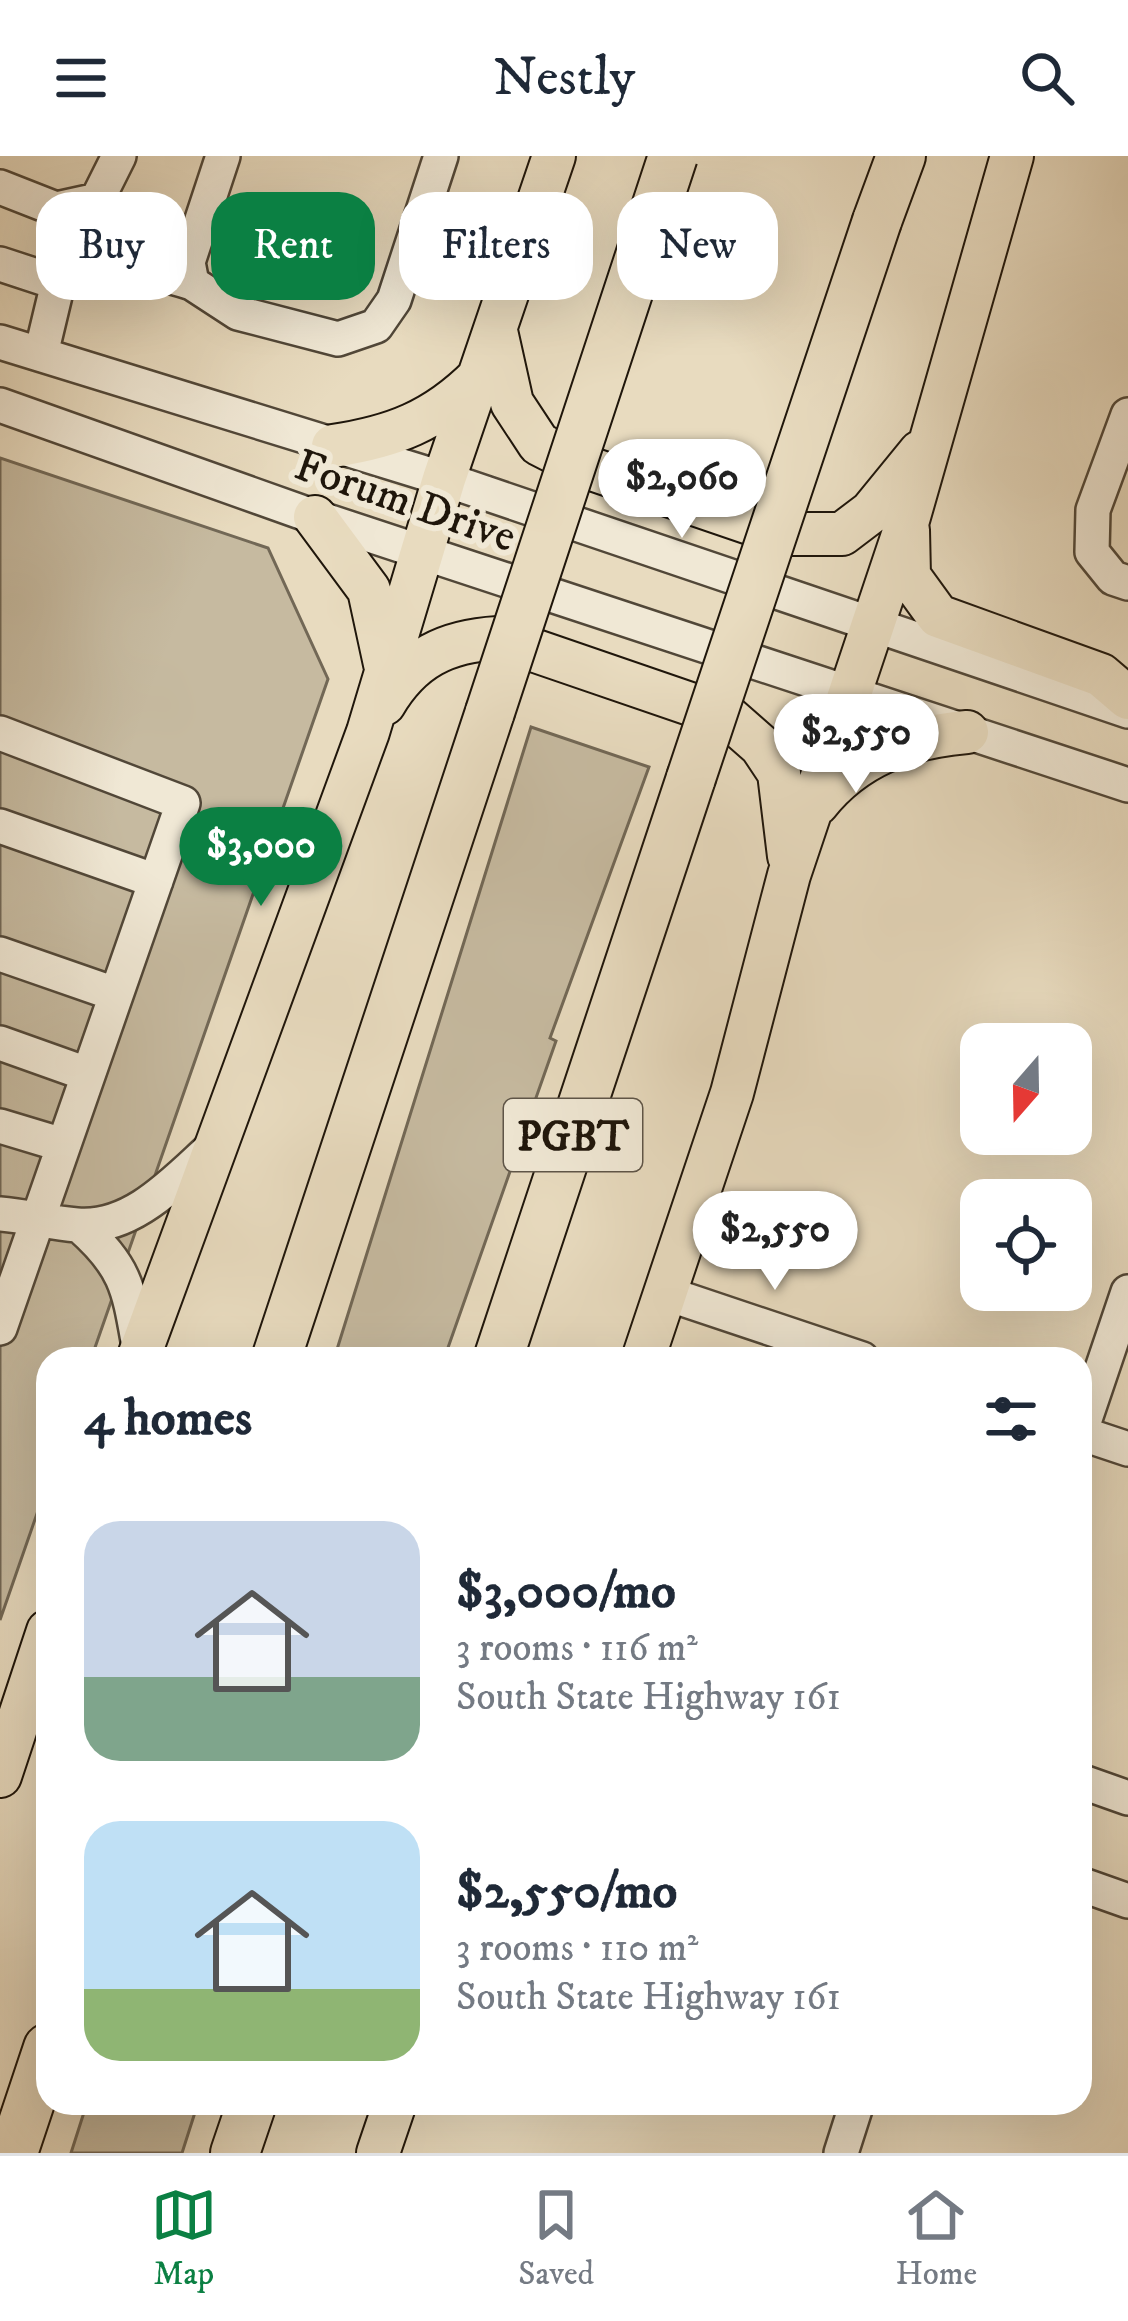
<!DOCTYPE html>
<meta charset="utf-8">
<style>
:root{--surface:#fff;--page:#f2f2f3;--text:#1f2937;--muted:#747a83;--line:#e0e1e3;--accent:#0b8043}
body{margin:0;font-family:"IM FELL DW Pica",serif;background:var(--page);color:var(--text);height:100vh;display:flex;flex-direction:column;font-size:45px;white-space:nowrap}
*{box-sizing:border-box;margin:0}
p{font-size:39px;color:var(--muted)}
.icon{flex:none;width:66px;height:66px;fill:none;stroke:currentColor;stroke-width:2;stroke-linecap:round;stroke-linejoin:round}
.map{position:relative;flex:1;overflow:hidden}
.side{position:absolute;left:36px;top:1191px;width:1056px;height:768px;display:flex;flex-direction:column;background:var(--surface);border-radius:36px;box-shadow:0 12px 48px #0002}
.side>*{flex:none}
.banner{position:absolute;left:36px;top:36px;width:1056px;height:108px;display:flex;gap:24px}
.needle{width:78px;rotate:200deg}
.fabs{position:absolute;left:960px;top:867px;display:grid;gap:24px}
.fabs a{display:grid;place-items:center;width:132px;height:132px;border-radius:24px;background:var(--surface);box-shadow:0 12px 48px #0002;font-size:60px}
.price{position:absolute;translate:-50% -102px;padding:0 27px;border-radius:42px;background:#fff;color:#222;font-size:39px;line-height:78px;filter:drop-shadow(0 3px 6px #0008)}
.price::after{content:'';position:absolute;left:50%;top:72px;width:36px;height:27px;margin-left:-18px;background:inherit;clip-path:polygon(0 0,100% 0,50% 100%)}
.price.on{background:var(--accent);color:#fff}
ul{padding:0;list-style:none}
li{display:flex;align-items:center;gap:36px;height:300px;padding:0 48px}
li span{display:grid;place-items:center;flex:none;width:336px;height:240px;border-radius:36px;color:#555}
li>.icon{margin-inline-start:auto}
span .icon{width:144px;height:144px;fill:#fffc;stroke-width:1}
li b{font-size:51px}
h2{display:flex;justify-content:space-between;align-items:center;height:144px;padding:0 48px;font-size:51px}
.pill{padding:0 42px;border-radius:36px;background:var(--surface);box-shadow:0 12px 48px #0002;font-size:42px;line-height:108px}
.pill.on{background:var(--accent);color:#fff}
header{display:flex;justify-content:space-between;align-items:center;height:156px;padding:0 48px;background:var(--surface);font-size:54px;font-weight:600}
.tab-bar{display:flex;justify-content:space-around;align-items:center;height:168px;border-top:3px solid var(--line);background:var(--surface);font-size:33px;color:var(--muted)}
.tab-bar a{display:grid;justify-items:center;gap:6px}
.tab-bar .on{color:var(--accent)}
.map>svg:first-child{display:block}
.green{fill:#c6baa0;stroke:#726856;stroke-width:3}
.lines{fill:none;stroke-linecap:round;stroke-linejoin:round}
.minor-casing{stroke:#514738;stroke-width:38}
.major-casing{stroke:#1f160b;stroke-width:46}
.highway-casing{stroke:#1f160b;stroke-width:52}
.minor{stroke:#f0e8d5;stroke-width:33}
.major{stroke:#e8dbbf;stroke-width:42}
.highway{stroke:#e8dbbf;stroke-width:48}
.highway-bridge-casing{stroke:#1f160b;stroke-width:52;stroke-linecap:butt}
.highway-bridge{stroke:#e8dbbf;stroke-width:48}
.labels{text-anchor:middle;stroke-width:12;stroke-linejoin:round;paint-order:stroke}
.shield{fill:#f0e8d5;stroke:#5e5548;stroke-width:3}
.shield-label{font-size:42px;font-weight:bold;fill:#1f160b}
.street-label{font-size:45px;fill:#1f160b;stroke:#f0e8d5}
</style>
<header><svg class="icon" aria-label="menu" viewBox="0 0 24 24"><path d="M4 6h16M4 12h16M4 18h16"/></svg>Nestly<svg class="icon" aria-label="search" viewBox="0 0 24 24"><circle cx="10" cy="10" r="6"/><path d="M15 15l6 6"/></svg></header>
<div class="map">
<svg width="1128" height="1997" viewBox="0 0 1128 1997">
<rect width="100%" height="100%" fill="#e8dbbf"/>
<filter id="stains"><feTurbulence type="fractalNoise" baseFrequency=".00167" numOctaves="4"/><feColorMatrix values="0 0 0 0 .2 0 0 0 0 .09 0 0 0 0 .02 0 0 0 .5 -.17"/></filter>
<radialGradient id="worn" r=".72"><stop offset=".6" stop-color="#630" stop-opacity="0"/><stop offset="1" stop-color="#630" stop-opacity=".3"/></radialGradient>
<path class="green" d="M 0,302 L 268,392 L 328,523 L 91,1203 L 48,1203 L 48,1326 L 0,1464 Z
M 531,571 L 649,611 L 550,882 L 556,885 L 444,1203 L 334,1203 Z
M 87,1947 L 198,1947 L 182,1997 L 71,1997 Z"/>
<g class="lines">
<g class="minor-casing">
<path id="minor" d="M 223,0 L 188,106 L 192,127 L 238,157 L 338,183 L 376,170 L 394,144 L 441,0
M 0,31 L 56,53 L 97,44 L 119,0
M 0,108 L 58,127 L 41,198
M 58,127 C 105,103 143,112 192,127
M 0,186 L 444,323 L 1128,555
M 0,249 L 315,361 L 1128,629
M 1128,259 L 1093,354 L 1092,396 L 1113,422 L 1128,427
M 0,577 L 183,647 L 0,1172
M 0,670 L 156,725
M 0,798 L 115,838
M 0,887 L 87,918
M 0,970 L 63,989
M 0,1058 C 26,1060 51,1067 77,1069 C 133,1074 177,1023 215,989
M 80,1070 C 128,1112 129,1135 140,1196
M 665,1137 L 862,1203
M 1080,1277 L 1128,1293
M 1080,1278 L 1128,1136
M 1080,1625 L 1128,1642
M 1080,1728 L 1128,1745
M 841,1997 L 857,1947"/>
</g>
<g class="major-casing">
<path id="major" d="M 496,175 L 512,247 L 539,288 L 580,309 L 782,378 L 842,378 L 871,356 L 920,296
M 333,290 C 393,281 435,265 479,221
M 315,361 L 369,434 L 385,508
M 908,374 L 909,420 L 938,460 L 1101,519 L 1128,542
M 384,548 C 411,502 446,485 498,482 L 728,561 L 761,590 L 779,617 L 789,700
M 817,648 C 855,600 907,581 967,576
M 138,1203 L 368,576 L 444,323 L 554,0
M 643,1203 L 732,937 L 789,719 L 908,364 L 1012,0
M 0,1620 L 48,1475
M 378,1997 L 395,1947"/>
</g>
<g class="highway-casing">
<path id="highway" d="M 877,65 L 901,0
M 276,1203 L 490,556
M 498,1203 L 691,622
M 13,1997 L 48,1892
M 235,1997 L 252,1947"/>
</g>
<use href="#minor" class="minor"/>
<use href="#major" class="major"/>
<use href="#highway" class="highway"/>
<g class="highway-bridge-casing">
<path id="highway-bridge" d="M 490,556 L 673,0
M 691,622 L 877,65"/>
</g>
<use href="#highway-bridge" class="highway-bridge"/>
</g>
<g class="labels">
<rect class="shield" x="504" y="943" width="138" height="72" rx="9"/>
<g class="shield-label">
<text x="573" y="994">PGBT</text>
</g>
<g class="street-label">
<text transform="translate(406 343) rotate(19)" y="16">Forum Drive</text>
</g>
</g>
<rect width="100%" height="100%" filter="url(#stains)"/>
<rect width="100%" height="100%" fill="url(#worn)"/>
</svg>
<div class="fabs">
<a><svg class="needle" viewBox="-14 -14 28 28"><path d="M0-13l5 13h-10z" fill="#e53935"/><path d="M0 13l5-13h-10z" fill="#747a83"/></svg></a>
<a><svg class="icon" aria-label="locate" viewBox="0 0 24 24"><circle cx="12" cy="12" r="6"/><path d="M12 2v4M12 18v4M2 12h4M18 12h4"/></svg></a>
</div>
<b class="price" style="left:682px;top:385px">$2,060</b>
<b class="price" style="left:856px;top:640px">$2,550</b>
<b class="price on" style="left:261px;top:753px">$3,000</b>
<b class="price" style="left:775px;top:1137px">$2,550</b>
<div class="banner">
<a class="pill">Buy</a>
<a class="pill on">Rent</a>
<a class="pill">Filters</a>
<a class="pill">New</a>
</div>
<section class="side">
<h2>4 homes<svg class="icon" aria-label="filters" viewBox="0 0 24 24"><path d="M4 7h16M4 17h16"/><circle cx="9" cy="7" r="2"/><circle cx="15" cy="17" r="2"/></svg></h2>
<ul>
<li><span style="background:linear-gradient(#c9d6e8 65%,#7fa58c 0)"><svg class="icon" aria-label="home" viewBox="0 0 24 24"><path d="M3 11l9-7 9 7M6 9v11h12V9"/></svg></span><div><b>$3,000/mo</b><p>3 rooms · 116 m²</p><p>South State Highway 161</p></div></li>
<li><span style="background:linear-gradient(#bfe0f5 70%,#8fb573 0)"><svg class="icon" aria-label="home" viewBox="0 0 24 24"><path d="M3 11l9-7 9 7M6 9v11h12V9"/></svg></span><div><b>$2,550/mo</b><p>3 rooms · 110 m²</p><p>South State Highway 161</p></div></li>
</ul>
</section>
</div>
<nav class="tab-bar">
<a class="on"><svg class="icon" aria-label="map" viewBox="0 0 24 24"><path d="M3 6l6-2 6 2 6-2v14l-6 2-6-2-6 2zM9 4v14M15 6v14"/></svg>Map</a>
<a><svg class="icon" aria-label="saved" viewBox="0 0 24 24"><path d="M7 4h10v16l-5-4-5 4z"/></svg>Saved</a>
<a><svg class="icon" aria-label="home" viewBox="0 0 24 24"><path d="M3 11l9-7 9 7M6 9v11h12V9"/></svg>Home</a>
</nav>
